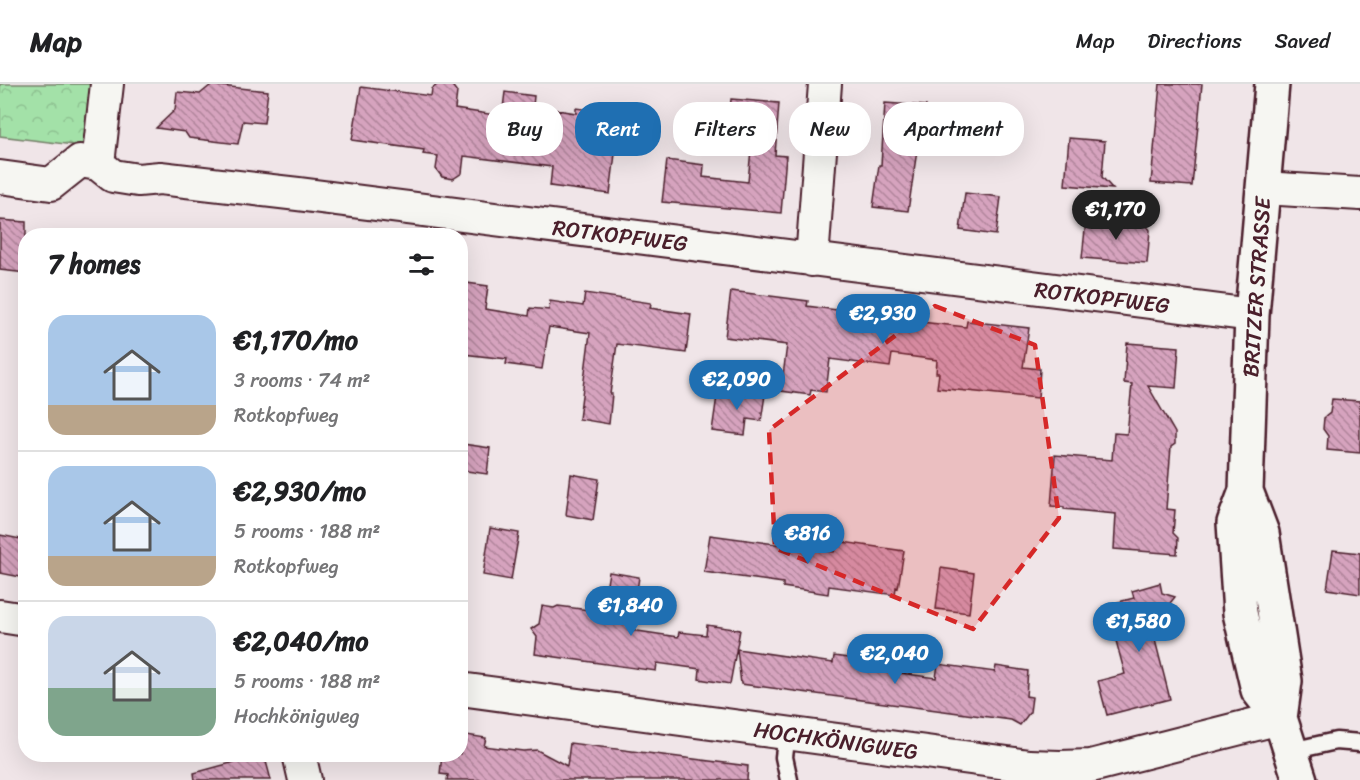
<!DOCTYPE html>
<meta charset="utf-8">
<style>
:root{--surface:#fff;--page:#f2f2f2;--text:#202124;--muted:#757577;--line:#e0e0e0;--accent:#1f6fb2}
body{margin:0;font-family:Sriracha,sans-serif;background:var(--page);color:var(--text);height:100vh;display:flex;flex-direction:column;font-size:22px;white-space:nowrap}
*{box-sizing:border-box;margin:0}
p{font-size:20px;color:var(--muted)}
.icon{flex:none;width:33px;height:33px;fill:none;stroke:currentColor;stroke-width:2;stroke-linecap:round;stroke-linejoin:round}
.map{position:relative;flex:1;overflow:hidden}
.details{position:absolute;left:18px;top:144px;width:450px;height:534px;display:flex;flex-direction:column;background:var(--surface);border-radius:24px;box-shadow:0 6px 24px #0002}
.details>*{flex:none}
.hud{position:absolute;left:486px;top:18px;width:570px;height:54px;display:flex;gap:12px}
.price{position:absolute;translate:-50% -51px;padding:0 14px;border-radius:21px;background:var(--accent);color:#fff;font-size:20px;line-height:39px;filter:drop-shadow(0 2px 3px #0008)}
.price::after{content:'';position:absolute;left:50%;top:36px;width:18px;height:14px;margin-left:-9px;background:inherit;clip-path:polygon(0 0,100% 0,50% 100%)}
.price.on{background:#222;color:#fff}
ul{padding:0;list-style:none}
li{display:flex;align-items:center;gap:18px;height:150px;padding:0 30px}
li+li{border-top:2px solid var(--line)}
li span{display:grid;place-items:center;flex:none;width:168px;height:120px;border-radius:18px;color:#555}
li>.icon{margin-inline-start:auto}
span .icon{width:72px;height:72px;fill:#fffc;stroke-width:1}
li b{font-size:26px}
h2{display:flex;justify-content:space-between;align-items:center;height:72px;padding:0 30px;font-size:26px}
.tag{padding:0 21px;border-radius:24px;background:var(--surface);box-shadow:0 6px 24px #0002;font-size:21px;line-height:54px}
.tag.on{background:var(--accent);color:#fff}
header{display:flex;align-items:center;gap:36px;box-sizing:border-box;height:84px;padding:0 30px;background:var(--surface);border-bottom:2px solid var(--line)}
header strong{font-size:28px}
nav{display:flex;gap:33px;margin-inline-start:auto;font-size:21px}
.map>svg:first-child{display:block}
.park{fill:url(#park-crowns);stroke:#76806a;stroke-width:1.5}
.building{fill:url(#building-back-hatch);stroke:#4a1f2b;stroke-width:1.5}
.lines{fill:none;stroke-linecap:round;stroke-linejoin:round}
.service-casing{stroke:#4a1f2b;stroke-width:21}
.minor-casing{stroke:#4a1f2b;stroke-width:36}
.secondary-casing{stroke:#4a1f2b;stroke-width:38}
.service{stroke:#f6f6f2;stroke-width:16}
.minor{stroke:#f6f6f2;stroke-width:32}
.secondary{stroke:#f6f6f2;stroke-width:33}
.marked{fill:#d62828;fill-opacity:0.2;stroke:#d62828;stroke-width:4.5;stroke-dasharray:12 8;stroke-linejoin:round}
.labels{text-anchor:middle;stroke-width:5;stroke-linejoin:round;paint-order:stroke}
.street-label{font-size:22px;fill:#4a1f2b;stroke:#f6f6f2}
</style>
<header>
<strong>Map</strong>
<nav><a>Map</a><a>Directions</a><a>Saved</a></nav>
</header>
<div class="map">
<svg width="1360" height="696" viewBox="0 0 1360 696">
<defs>
<pattern id="park-crowns" width="20" height="18" patternUnits="userSpaceOnUse" patternTransform="scale(1.5)"><rect width="20" height="18" fill="#a3e1a8"/><path d="M2 6a3 3 0 1 1 6 0M12 15a3 3 0 1 1 6 0" fill="none" stroke="#8ec191"/></pattern>
<pattern id="building-back-hatch" width="6" height="6" patternUnits="userSpaceOnUse" patternTransform="scale(1.5)"><rect width="6" height="6" fill="#d6a3be"/><path d="M-1 5l2 2M0 0l6 6M5-1l2 2" fill="none" stroke="#b0849b"/></pattern>
</defs>
<rect width="100%" height="100%" fill="#f0e5e8"/>
<filter id="ink" filterUnits="userSpaceOnUse"><feTurbulence type="fractalNoise" baseFrequency=".0167" numOctaves="2"/><feDisplacementMap in="SourceGraphic" scale="12" xChannelSelector="R" yChannelSelector="G"/><feConvolveMatrix kernelMatrix="1 2 1 2 8 2 1 2 1" color-interpolation-filters="sRGB"/></filter>
<g filter="url(#ink)">
<path class="park" d="M 0,0 L 98,0 L 90,63 L 0,52 Z"/>
<path class="building" d="M 438,0 L 451,0 L 457,8 L 455,25 L 502,32 L 505,8 L 534,12 L 533,22 L 576,29 L 576,24 L 620,30 L 610,110 L 550,102 L 552,83 L 464,72 L 462,89 L 453,95 L 442,93 L 436,85 L 438,72 L 423,70 L 424,66 L 352,56 L 361,3 L 431,12 L 432,5 Z
M 1160,0 L 1202,0 L 1192,102 L 1151,99 Z
M 211,1 L 268,7 L 264,39 L 243,37 L 238,60 L 189,54 L 185,48 L 156,44 L 175,26 L 177,8 L 200,10 Z
M 731,15 L 779,19 L 775,71 L 786,72 L 781,129 L 662,118 L 667,76 L 704,81 L 703,93 L 748,98 L 752,54 L 728,52 Z
M 885,19 L 926,22 L 923,61 L 918,60 L 908,127 L 873,123 L 879,81 L 881,81 Z
M 984,25 L 1016,28 L 1013,65 L 981,62 Z
M 1069,54 L 1105,57 L 1102,93 L 1113,105 L 1065,101 Z
M 965,109 L 1001,113 L 996,151 L 960,146 Z
M 1141,135 L 1150,146 L 1147,179 L 1082,174 L 1086,136 L 1133,140 Z
M 0,136 L 26,138 L 26,189 L 0,186 Z
M 460,198 L 488,202 L 485,225 L 529,232 L 530,224 L 549,226 L 550,217 L 583,222 L 585,209 L 651,219 L 650,224 L 691,230 L 686,269 L 617,260 L 610,310 L 612,310 L 609,340 L 579,335 L 590,249 L 549,243 L 542,285 L 506,280 L 507,275 L 463,270 L 464,265 L 460,264 Z
M 731,207 L 808,217 L 807,222 L 852,228 L 853,222 L 913,230 L 912,237 L 966,243 L 967,237 L 1029,244 L 1023,283 L 1040,285 L 1038,314 L 937,304 L 939,289 L 936,289 L 937,276 L 892,270 L 890,283 L 830,275 L 826,308 L 811,306 L 810,311 L 781,307 L 787,261 L 725,253 Z
M 1127,259 L 1179,263 L 1176,304 L 1148,302 L 1175,349 L 1175,360 L 1171,363 L 1166,425 L 1175,426 L 1173,449 L 1178,454 L 1177,470 L 1114,465 L 1116,430 L 1064,425 L 1064,423 L 1051,422 L 1055,371 L 1112,376 L 1114,349 L 1127,350 L 1132,300 L 1124,299 Z
M 718,305 L 765,311 L 761,337 L 747,335 L 745,351 L 712,347 Z
M 1332,315 L 1360,317 L 1360,369 L 1327,366 L 1328,352 L 1323,345 L 1324,334 L 1330,329 Z
M 463,360 L 490,364 L 487,390 L 460,386 Z
M 571,390 L 599,395 L 593,436 L 566,431 Z
M 490,444 L 519,449 L 511,496 L 483,491 Z
M 0,451 L 26,456 L 26,494 L 0,489 Z
M 710,451 L 834,468 L 836,457 L 904,467 L 898,504 L 896,503 L 895,511 L 829,502 L 828,510 L 783,503 L 783,499 L 704,488 Z
M 1333,466 L 1360,469 L 1360,510 L 1327,505 Z
M 941,484 L 974,489 L 969,529 L 936,525 Z
M 609,488 L 639,493 L 631,546 L 678,553 L 679,548 L 706,551 L 707,541 L 740,546 L 730,600 L 699,595 L 700,585 L 657,579 L 656,587 L 535,570 L 537,553 L 531,545 L 539,540 L 542,522 L 554,524 L 558,522 L 589,526 L 605,512 Z
M 1160,499 L 1162,509 L 1175,513 L 1166,524 L 1171,543 L 1153,548 L 1170,615 L 1107,631 L 1098,597 L 1125,590 L 1112,542 L 1123,539 L 1118,518 L 1134,514 L 1132,507 Z
M 737,565 L 833,579 L 834,572 L 864,576 L 863,584 L 936,594 L 938,580 L 995,588 L 996,582 L 1028,587 L 1026,612 L 1032,613 L 1030,628 L 1020,641 L 1011,636 L 741,600 Z
M 460,650 L 486,654 L 484,662 L 523,667 L 537,666 L 567,682 L 570,659 L 748,682 L 747,696 L 447,696 L 448,691 L 440,690 L 442,670 L 460,670 Z
M 264,670 L 271,696 L 195,696 L 194,689 Z"/>
<g class="lines">
<g class="service-casing">
<path id="service" d="M 787,649 L 784,673 L 789,696
M 1291,667 L 1336,657 L 1360,659"/>
</g>
<g class="minor-casing">
<path id="minor" d="M 98,80 L 107,0
M 0,93 L 51,100 L 80,77 L 98,80 L 113,92 L 138,96 L 160,94 L 298,110 L 1252,231
M 1263,104 L 1360,110
M 812,176 L 825,0
M 0,532 L 26,536
M 460,605 L 1029,682 L 1060,683 L 1091,682 L 1280,634
M 299,670 L 305,696"/>
</g>
<g class="secondary-casing">
<path id="secondary" d="M 1272,0 L 1252,231 L 1246,407 L 1234,439 L 1240,529 L 1258,606 L 1280,634 L 1300,696
M 1246,407 L 1262,449 L 1285,597 L 1280,634"/>
</g>
<use href="#service" class="service"/>
<use href="#minor" class="minor"/>
<use href="#secondary" class="secondary"/>
</g>
</g>
<path class="marked" d="M 935,222 L 1035,261 L 1059,434 L 973,545 L 775,464 L 769,346 Z"/>
<g class="labels">
<g class="street-label">
<text transform="translate(620 151) rotate(7)" y="8">ROTKOPFWEG</text>
<text transform="translate(1256 203) rotate(-86)" y="8">BRITZER STRASSE</text>
<text transform="translate(1102 213) rotate(7)" y="8">ROTKOPFWEG</text>
<text transform="translate(836 656) rotate(8)" y="8">HOCHKÖNIGWEG</text>
</g>
</g>
</svg>
<b class="price on" style="left:1116px;top:157px">€1,170</b>
<b class="price" style="left:883px;top:261px">€2,930</b>
<b class="price" style="left:737px;top:327px">€2,090</b>
<b class="price" style="left:808px;top:481px">€816</b>
<b class="price" style="left:631px;top:553px">€1,840</b>
<b class="price" style="left:1139px;top:569px">€1,580</b>
<b class="price" style="left:895px;top:601px">€2,040</b>
<div class="hud">
<a class="tag">Buy</a>
<a class="tag on">Rent</a>
<a class="tag">Filters</a>
<a class="tag">New</a>
<a class="tag">Apartment</a>
</div>
<section class="details">
<h2>7 homes<svg class="icon" aria-label="filters" viewBox="0 0 24 24"><path d="M4 7h16M4 17h16"/><circle cx="9" cy="7" r="2"/><circle cx="15" cy="17" r="2"/></svg></h2>
<ul>
<li><span style="background:linear-gradient(#a9c7e8 75%,#b9a48a 0)"><svg class="icon" aria-label="home" viewBox="0 0 24 24"><path d="M3 11l9-7 9 7M6 9v11h12V9"/></svg></span><div><b>€1,170/mo</b><p>3 rooms · 74 m²</p><p>Rotkopfweg</p></div></li>
<li><span style="background:linear-gradient(#a9c7e8 75%,#b9a48a 0)"><svg class="icon" aria-label="home" viewBox="0 0 24 24"><path d="M3 11l9-7 9 7M6 9v11h12V9"/></svg></span><div><b>€2,930/mo</b><p>5 rooms · 188 m²</p><p>Rotkopfweg</p></div></li>
<li><span style="background:linear-gradient(#c9d6e8 60%,#7fa58c 0)"><svg class="icon" aria-label="home" viewBox="0 0 24 24"><path d="M3 11l9-7 9 7M6 9v11h12V9"/></svg></span><div><b>€2,040/mo</b><p>5 rooms · 188 m²</p><p>Hochkönigweg</p></div></li>
</ul>
</section>
</div>
